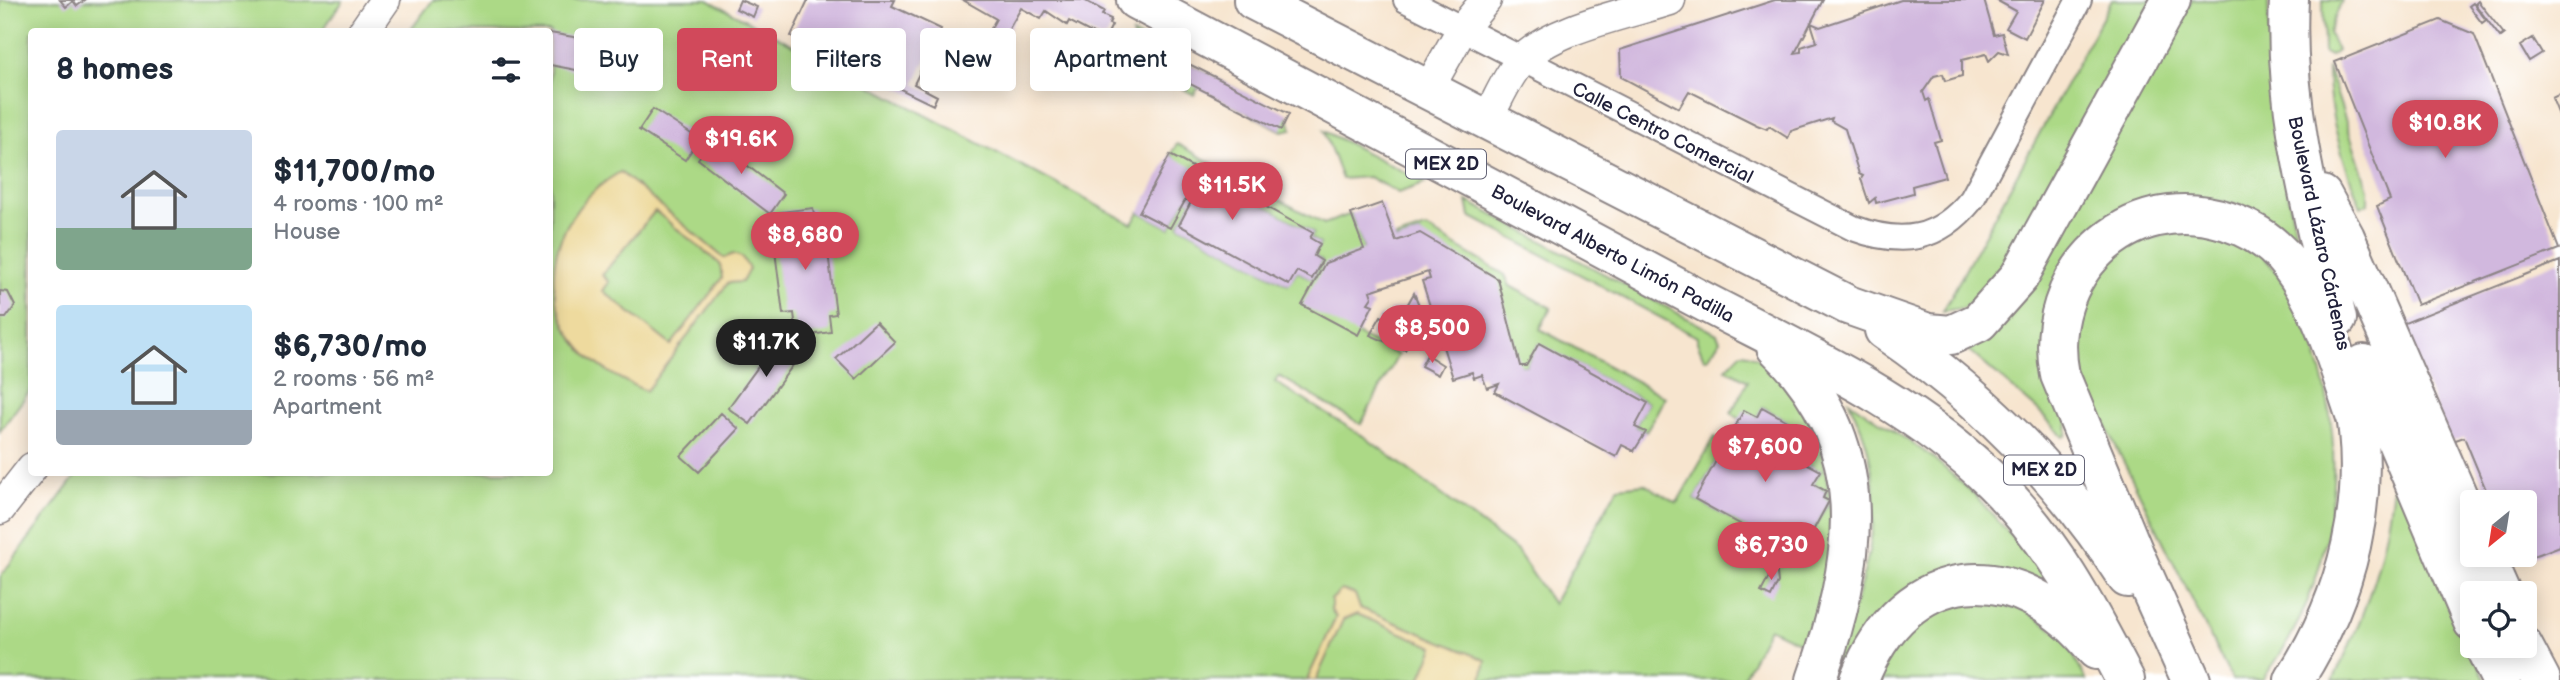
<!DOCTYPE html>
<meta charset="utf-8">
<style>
:root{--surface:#fff;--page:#f2f2f3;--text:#1f2937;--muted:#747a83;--accent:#d1495b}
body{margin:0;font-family:"Balsamiq Sans",sans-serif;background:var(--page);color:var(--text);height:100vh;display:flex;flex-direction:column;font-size:26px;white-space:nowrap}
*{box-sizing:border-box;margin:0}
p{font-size:23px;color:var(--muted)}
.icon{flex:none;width:38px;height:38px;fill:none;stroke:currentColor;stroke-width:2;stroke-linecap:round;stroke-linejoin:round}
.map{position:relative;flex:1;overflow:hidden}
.details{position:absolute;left:28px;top:28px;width:525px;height:448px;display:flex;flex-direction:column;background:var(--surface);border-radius:7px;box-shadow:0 4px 18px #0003}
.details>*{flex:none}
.hud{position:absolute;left:574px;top:28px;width:665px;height:63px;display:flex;gap:14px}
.needle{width:46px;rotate:210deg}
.controls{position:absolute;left:2460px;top:490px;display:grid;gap:14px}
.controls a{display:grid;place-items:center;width:77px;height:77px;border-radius:7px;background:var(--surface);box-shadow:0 4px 18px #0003;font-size:35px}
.price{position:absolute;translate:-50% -60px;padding:0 16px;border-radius:24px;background:var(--accent);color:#fff;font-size:23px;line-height:46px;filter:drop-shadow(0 2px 4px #0008)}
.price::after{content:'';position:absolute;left:50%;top:42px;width:21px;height:16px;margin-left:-10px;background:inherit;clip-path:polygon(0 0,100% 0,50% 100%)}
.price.selected{background:#222;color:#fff}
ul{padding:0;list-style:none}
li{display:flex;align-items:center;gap:21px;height:175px;padding:0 28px}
li span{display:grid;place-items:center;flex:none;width:196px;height:140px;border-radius:7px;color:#555}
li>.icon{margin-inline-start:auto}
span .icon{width:84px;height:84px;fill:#fffc;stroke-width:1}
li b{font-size:30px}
h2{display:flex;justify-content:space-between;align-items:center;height:84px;padding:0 28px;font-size:30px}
.chip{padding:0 24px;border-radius:7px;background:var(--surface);box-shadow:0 4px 18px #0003;font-size:24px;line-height:63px}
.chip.selected{background:var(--accent);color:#fff}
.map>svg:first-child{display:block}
.green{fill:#acd986;stroke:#677e60;stroke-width:2}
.sand{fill:#eeda9e;stroke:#887e6c;stroke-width:2;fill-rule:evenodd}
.building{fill:#d1b8de}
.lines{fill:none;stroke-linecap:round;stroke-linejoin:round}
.minor-casing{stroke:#8c8485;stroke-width:28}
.tertiary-casing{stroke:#8c8485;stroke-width:33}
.trunk-casing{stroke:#8c8485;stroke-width:42}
.minor{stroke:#fff;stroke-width:24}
.tertiary{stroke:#fff;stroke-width:30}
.trunk{stroke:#fff;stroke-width:38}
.labels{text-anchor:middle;stroke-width:6;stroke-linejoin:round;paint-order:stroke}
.shield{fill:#fff;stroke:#646476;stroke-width:2}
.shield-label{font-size:18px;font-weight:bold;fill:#22223b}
.street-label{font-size:19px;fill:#22223b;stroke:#fff}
</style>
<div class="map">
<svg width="2560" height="680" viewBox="0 0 2560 680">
<rect width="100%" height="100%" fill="#fff"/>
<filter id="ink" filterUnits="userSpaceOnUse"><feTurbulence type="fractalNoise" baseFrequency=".0143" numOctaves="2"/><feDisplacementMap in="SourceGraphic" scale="14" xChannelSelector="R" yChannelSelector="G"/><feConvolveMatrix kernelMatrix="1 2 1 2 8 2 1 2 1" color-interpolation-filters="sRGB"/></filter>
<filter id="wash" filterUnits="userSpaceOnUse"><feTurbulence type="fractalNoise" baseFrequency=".00686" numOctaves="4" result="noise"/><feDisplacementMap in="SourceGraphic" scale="28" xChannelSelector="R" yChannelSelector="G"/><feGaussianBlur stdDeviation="1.57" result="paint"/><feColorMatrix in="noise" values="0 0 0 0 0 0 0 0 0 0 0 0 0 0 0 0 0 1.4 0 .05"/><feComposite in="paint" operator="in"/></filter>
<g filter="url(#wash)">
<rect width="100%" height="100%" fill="#f7e5cf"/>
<path class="green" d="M 0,0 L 343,1 L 322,31 L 32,32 L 31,389 L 0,431 Z
M 433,0 L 708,0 L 1132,224 L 1139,212 L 1170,228 L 1186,199 L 1191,202 L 1179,225 L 1288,285 L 1297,271 L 1312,279 L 1322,261 L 1314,256 L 1320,244 L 1310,238 L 1313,233 L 1216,179 L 1211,187 L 1170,155 L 1177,144 L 1324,224 L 1351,214 L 1364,249 L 1358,335 L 1398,355 L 1361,424 L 1279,376 L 1275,382 L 1366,438 L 1517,551 L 1553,604 L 1618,487 L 1644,484 L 1677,503 L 1715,437 L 1726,443 L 1695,499 L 1799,556 L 1829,502 L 1823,498 L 1826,491 L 1813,484 L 1821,471 L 1775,446 L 1788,422 L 1763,407 L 1757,417 L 1740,419 L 1731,413 L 1748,381 L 1726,369 L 1741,353 C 1757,354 1765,364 1776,374 C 1835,424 1842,548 1820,617 C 1817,627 1810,636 1804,645 L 1769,628 L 1742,680 L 0,680 L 0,577 L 78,473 L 550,472 L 550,32 L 410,31 Z
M 2112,0 L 2152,0 L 2023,246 L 1989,287 L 1963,308 L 1943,311 Z
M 2192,0 L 2268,0 C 2270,84 2281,164 2298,245 L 2263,215 L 2240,205 L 2192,197 L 2081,241 L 2067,435 L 2063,437 L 2041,413 L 1967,349 L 1980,341 L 2029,291 Z
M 2323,0 L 2342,0 L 2329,33 L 2337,51 L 2330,56 L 2324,53 Z
M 1132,34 L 1288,116 L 1292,129 L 1282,131 L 1199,87 L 1194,95 L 1140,64 Z
M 2328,67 L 2368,189 L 2368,203 L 2361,207 C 2344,164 2327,114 2328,67 Z
M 1324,131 L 1426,183 L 1398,193 L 1369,177 L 1342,179 Z
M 1467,201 L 1717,334 L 1720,341 L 1709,357 L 1704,359 L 1697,342 L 1697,337 L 1470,216 Z
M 2199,227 C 2214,233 2251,244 2262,255 C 2285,278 2300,312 2312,342 C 2352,454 2336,585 2262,680 L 2232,680 L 2083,380 L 2072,336 L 2089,282 L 2127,244 Z
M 1426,228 L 1505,275 L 1510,286 L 1551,308 L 1540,329 L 1665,397 L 1646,432 L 1635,427 L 1648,403 L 1539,344 L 1526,366 L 1520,366 L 1420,233 L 1396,241 L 1395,238 Z
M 1849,401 L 1931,456 L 1975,495 L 2062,593 L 1973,566 L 1847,680 L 1828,680 C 1855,600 1889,532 1867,446 C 1863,430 1855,415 1849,401 Z
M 2395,462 L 2459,629 L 2486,680 L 2333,680 C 2369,610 2390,541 2395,462 Z
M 1975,600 L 2025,610 L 2064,637 L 2086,680 L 1875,680 L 1878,670 L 1925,613 Z"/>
<path class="sand" d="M 620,172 L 724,258 L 733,254 L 742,257 L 749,269 L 742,282 L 728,283 L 646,391 C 623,381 599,369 582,350 C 529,290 555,209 620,172 ZM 655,211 L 720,264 L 722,278 L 671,345 L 603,291 L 609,282 L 602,275 Z
M 1341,590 L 1355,594 L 1360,608 L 1486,660 L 1482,680 L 1420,680 L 1434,647 L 1357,614 L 1343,620 L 1316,680 L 1307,680 L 1336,617 L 1331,610 L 1331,600 Z"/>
<g id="blocks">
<path class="building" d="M 60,0 L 85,0 L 77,6 L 73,1 L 66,7 Z
M 740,0 L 757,7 L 753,17 L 736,9 Z
M 808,0 L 895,0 L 892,6 L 941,29 L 914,84 L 937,96 L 933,105 L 791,36 Z
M 963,0 L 1084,0 L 1104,11 L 1102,15 L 1111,19 L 1109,24 L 1112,25 L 1106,37 L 1101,38 L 1069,21 L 1067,25 L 1046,11 L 1041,19 L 1021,8 L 1005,36 L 991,28 L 996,19 Z
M 1775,0 L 1823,0 L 1795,53 L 1801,52 L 1801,47 L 1817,42 L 1811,23 L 1820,27 L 1901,0 L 1984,0 L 1994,35 L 2002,33 L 2008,54 L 1999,51 L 1989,61 L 1986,54 L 1962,60 L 1962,76 L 1945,81 L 1943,74 L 1934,76 L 1923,92 L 1926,101 L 1929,99 L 1941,140 L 1934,142 L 1945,177 L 1912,186 L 1913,193 L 1876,203 L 1875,198 L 1869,203 L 1861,179 L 1863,176 L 1859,174 L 1845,129 L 1831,121 L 1832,118 L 1791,131 L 1788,138 L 1769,126 L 1767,129 L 1757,125 L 1689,91 L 1679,108 L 1621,77 L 1620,50 Z
M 1996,0 L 2045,0 L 2025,38 L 2006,28 L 2016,11 Z
M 2478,1 L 2504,34 L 2500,37 L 2475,4 Z
M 2473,3 L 2486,20 L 2482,23 L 2469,6 Z
M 2440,20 L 2474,34 L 2559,249 L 2417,305 L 2377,206 L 2390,200 L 2335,62 Z
M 550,33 L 597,41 L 596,33 L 657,64 L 651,75 L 598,57 L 597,74 L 550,65 Z
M 2533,38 L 2542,53 L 2529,61 L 2520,46 Z
M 1157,48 L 1289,114 L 1281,130 L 1190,84 L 1190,82 L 1186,89 L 1147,68 Z
M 2560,94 L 2560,118 L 2552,98 Z
M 653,109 L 699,139 L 685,160 L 639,130 Z
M 713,139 L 784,194 L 770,214 L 698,159 Z
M 1170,155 L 1207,175 L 1203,182 L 1211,187 L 1216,179 L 1313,233 L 1310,238 L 1320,244 L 1314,256 L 1322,261 L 1312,279 L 1297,271 L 1289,285 L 1179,225 L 1191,202 L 1186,199 L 1170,228 L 1139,212 Z
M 1382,203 L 1396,241 L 1420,233 L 1498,279 L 1520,366 L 1526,366 L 1539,343 L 1648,403 L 1635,427 L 1646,432 L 1634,451 L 1622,445 L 1616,457 L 1495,392 L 1499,384 L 1487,388 L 1482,375 L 1474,378 L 1472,372 L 1453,378 L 1422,281 L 1430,279 L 1428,272 L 1370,291 L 1372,297 L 1368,303 L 1373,305 L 1358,335 L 1302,305 L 1325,263 L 1364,249 L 1351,214 Z
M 813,208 L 815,223 L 824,222 L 836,314 L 829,315 L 831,332 L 797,337 L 794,313 L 783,314 L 773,235 L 783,234 L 780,212 Z
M 2560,261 L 2560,546 L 2516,563 L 2513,555 L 2525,555 L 2525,502 L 2491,502 L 2464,437 L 2450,442 L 2402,324 Z
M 0,291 L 8,292 L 15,306 L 6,318 L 0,318 Z
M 1414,293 L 1423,315 L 1418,326 L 1388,311 L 1406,307 Z
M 1381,316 L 1403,327 L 1407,334 L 1418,340 L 1414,346 L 1408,345 L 1405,350 L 1370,335 Z
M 876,322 L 895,342 L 856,379 L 836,359 Z
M 782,334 L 804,350 L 750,424 L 728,408 Z
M 1427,355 L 1443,365 L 1438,375 L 1421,366 Z
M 1762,407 L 1789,422 L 1775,446 L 1821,471 L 1813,484 L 1826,491 L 1823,498 L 1829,501 L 1799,557 L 1695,499 L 1744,410 L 1757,417 Z
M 721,413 L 739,429 L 699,472 L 681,456 Z
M 1776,565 L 1778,582 L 1771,597 L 1761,592 L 1769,577 L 1766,570 Z"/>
</g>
</g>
<g filter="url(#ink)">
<use href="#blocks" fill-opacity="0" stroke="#8c8485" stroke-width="2"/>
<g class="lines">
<g class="minor-casing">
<path id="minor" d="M 1406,0 L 1853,228 C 1902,246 1938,241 1972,199 L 2079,0"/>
</g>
<g class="tertiary-casing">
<path id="tertiary" d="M 363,32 L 385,0
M 1429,88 L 1462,29 L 1486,0
M 1487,119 C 1498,100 1506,78 1520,62 C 1551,28 1627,14 1670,0
M 0,509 L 32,468"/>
</g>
<g class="trunk-casing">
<path id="trunk" d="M 1136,0 C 1318,96 1499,192 1680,289 C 1787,347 1904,394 1993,482 C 2051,539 2088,608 2125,680
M 1253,0 L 1848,305 L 1928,333 L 1951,335 L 1979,322 L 2019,277 L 2171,0
M 2289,0 C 2283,108 2313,214 2337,319
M 2322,195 L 2345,237 L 2473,531
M 1884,330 C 1981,396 2064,480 2127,578
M 1776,347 C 1876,443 1859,560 1816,680
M 2364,364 L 2473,622
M 2484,555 L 2501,593
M 2484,646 L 2501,680
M 2523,646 L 2541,680
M 1859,680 C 1905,560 2019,553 2096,650
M 2191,680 L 2137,560 L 2060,375 C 2040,276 2127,188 2227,221 C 2248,228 2266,238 2281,254 C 2322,300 2338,367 2358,423
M 2294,680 C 2348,596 2373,497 2353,398"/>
</g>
<use href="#minor" class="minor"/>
<use href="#tertiary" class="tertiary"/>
<use href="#trunk" class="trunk"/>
</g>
</g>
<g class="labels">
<g class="shield">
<rect x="1406" y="149.5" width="80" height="29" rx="5"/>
<rect x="2004" y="455.5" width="80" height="29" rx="5"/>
</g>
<g class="shield-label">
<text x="1446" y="170">MEX 2D</text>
<text x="2044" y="476">MEX 2D</text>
</g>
<g class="street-label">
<text transform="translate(1663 132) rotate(27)" y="7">Calle Centro Comercial</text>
<text transform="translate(2320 233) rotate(78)" y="7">Boulevard Lázaro Cárdenas</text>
<text transform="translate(1613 253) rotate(28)" y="7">Boulevard Alberto Limón Padilla</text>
</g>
</g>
</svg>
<div class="controls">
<a><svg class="needle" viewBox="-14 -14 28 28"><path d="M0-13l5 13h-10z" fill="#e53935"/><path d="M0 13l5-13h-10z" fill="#747a83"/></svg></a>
<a><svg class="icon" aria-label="locate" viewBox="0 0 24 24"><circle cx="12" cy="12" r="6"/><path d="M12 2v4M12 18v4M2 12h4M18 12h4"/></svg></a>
</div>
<b class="price" style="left:2445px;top:160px">$10.8K</b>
<b class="price" style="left:741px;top:176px">$19.6K</b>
<b class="price" style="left:1232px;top:222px">$11.5K</b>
<b class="price" style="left:805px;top:272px">$8,680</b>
<b class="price" style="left:1432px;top:365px">$8,500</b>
<b class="price selected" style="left:766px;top:379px">$11.7K</b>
<b class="price" style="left:1765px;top:484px">$7,600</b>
<b class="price" style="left:1771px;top:582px">$6,730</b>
<div class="hud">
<a class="chip">Buy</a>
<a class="chip selected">Rent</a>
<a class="chip">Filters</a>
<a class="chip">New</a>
<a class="chip">Apartment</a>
</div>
<section class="details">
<h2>8 homes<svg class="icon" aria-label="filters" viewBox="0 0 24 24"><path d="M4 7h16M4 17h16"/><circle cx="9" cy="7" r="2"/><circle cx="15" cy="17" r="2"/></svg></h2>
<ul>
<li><span style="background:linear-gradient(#c9d6e8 70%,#7fa58c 0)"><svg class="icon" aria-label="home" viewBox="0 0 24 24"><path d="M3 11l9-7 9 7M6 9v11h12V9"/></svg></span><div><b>$11,700/mo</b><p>4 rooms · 100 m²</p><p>House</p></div></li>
<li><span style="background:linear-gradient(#bfe0f5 75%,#9aa5b1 0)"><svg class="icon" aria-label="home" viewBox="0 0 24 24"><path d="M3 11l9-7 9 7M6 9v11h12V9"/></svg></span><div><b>$6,730/mo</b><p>2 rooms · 56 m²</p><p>Apartment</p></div></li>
</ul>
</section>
</div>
